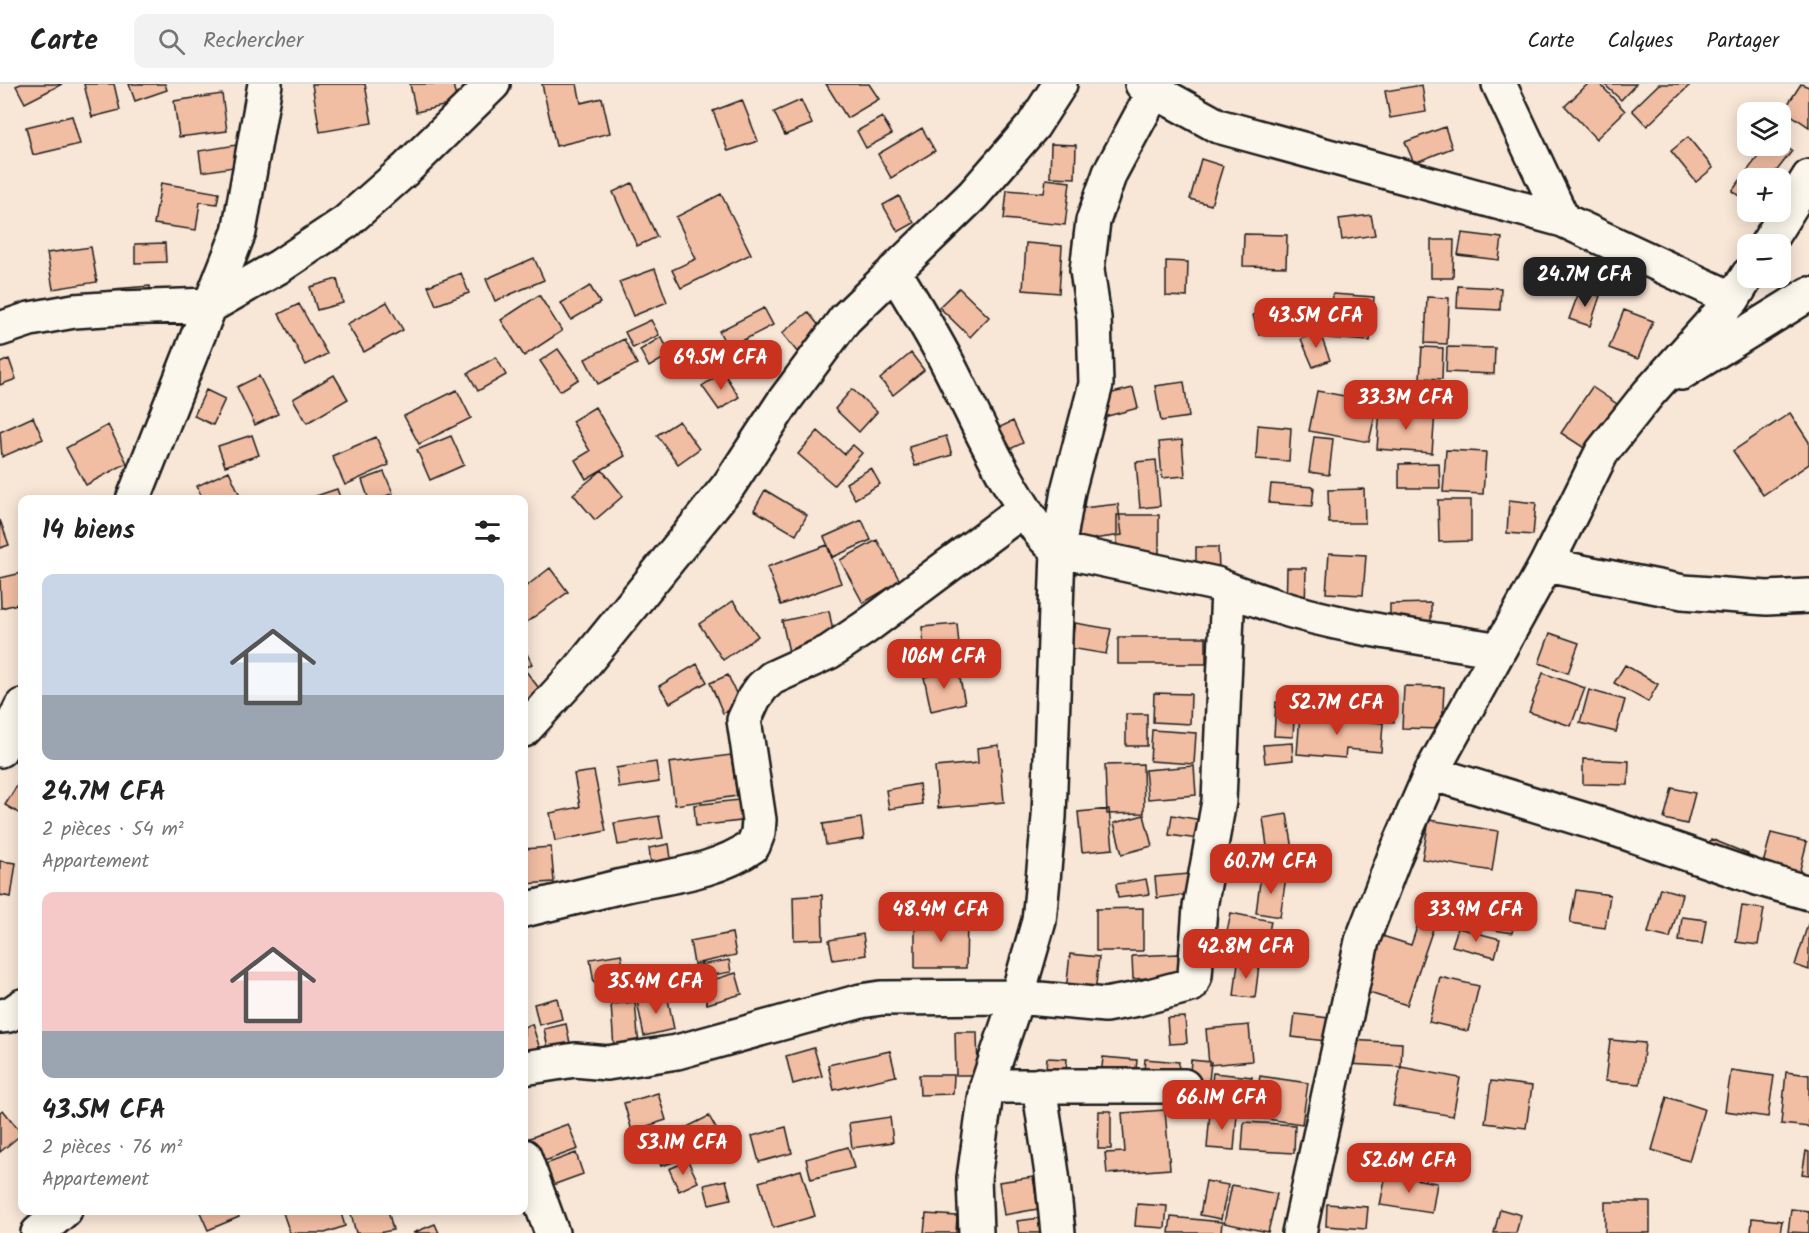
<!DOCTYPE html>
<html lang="fr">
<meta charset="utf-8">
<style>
:root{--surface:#fff;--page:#f2f2f2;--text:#222;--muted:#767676;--line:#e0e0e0;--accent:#c8321e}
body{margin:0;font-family:Kalam,sans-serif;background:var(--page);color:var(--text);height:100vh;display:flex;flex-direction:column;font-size:22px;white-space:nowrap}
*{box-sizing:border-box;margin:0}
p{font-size:20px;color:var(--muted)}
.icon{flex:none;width:33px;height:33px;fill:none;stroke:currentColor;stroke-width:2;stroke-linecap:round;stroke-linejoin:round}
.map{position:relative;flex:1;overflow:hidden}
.drawer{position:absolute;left:18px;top:411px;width:510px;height:720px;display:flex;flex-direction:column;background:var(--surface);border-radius:12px;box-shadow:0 3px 15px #0003}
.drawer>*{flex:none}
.buttons{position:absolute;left:1737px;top:18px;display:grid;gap:12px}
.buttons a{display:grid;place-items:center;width:54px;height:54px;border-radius:12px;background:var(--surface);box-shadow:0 3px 15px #0003;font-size:30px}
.price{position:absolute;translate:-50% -51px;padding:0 14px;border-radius:12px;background:var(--accent);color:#fff;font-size:20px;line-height:39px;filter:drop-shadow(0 2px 3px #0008)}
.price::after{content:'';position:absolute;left:50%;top:36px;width:18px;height:14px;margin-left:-9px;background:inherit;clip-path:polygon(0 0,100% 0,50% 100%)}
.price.selected{background:#222;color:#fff}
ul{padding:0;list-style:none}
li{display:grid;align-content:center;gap:12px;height:318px;padding:0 24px}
li span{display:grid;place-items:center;height:186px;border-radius:12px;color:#555}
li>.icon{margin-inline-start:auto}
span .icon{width:108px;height:108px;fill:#fffc;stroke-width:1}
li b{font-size:26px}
h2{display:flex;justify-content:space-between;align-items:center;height:72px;padding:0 24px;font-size:26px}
header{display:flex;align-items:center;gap:36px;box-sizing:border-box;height:84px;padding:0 30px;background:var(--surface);border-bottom:2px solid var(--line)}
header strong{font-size:28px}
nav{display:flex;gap:33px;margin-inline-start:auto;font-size:21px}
.search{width:420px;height:54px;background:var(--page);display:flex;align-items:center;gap:15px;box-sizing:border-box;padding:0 21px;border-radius:12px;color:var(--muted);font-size:22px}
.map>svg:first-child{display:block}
.building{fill:#f1bda3;stroke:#1c1c1c;stroke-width:1.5}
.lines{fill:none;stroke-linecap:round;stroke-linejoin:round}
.minor-casing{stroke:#1c1c1c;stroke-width:38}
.minor{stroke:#fbf7ec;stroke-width:33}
</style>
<header>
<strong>Carte</strong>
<div class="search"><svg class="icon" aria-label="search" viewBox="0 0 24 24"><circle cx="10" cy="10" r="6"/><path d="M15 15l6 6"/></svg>Rechercher</div>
<nav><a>Carte</a><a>Calques</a><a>Partager</a></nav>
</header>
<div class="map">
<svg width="1809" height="1149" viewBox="0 0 1809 1149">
<rect width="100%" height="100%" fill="#f8e6d6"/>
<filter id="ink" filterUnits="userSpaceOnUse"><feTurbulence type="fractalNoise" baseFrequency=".0167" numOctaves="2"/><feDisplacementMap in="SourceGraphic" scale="12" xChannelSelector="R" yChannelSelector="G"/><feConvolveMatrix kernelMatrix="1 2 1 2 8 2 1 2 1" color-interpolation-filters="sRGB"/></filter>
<g filter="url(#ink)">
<path class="building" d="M 21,0 L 62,0 L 25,19 L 16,2 Z
M 84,0 L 114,0 L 120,26 L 92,33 Z
M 129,0 L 165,0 L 167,6 L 135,17 Z
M 312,0 L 365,0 L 372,39 L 320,48 Z
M 410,0 L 453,0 L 457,19 L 416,28 Z
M 542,0 L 577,0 L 581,19 L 602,14 L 610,49 L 556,62 Z
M 826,0 L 869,0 L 879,15 L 847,34 Z
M 1588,0 L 1600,0 L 1625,27 L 1596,55 L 1565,22 Z
M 1604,0 L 1636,0 L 1621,16 Z
M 1659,0 L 1691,0 L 1647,42 L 1632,26 Z
M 1801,0 L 1809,3 L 1809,43 L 1784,26 Z
M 1422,1 L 1426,28 L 1390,34 L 1385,7 Z
M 222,10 L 227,47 L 179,53 L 174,17 Z
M 742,16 L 758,57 L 728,67 L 713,27 Z
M 801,16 L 812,40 L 785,51 L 774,28 Z
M 72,32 L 80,60 L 33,71 L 26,43 Z
M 882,33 L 892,50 L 866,64 L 857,47 Z
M 1445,43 L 1452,64 L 1414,79 L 1405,58 Z
M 922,44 L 935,67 L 891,94 L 878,70 Z
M 1688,53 L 1713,84 L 1696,98 L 1671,67 Z
M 1780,59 L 1792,67 L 1771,94 L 1748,94 L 1748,118 L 1732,107 L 1766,62 L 1780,62 Z
M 1051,60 L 1076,61 L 1075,94 L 1050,93 Z
M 236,61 L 240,82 L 202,88 L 199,67 Z
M 1201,75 L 1223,82 L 1211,121 L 1190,115 Z
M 1046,95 L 1070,98 L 1065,141 L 1004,135 L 1007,106 L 1044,109 Z
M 161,99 L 219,109 L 217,120 L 200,118 L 196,146 L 154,140 Z
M 632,99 L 657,153 L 637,162 L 613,108 Z
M 721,110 L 751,170 L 681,204 L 672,186 L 696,175 L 676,133 Z
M 899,112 L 914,139 L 898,148 L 883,121 Z
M 1371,131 L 1375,151 L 1342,156 L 1339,135 Z
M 1462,149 L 1502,154 L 1499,176 L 1458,171 Z
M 1244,150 L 1287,151 L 1286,183 L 1243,182 Z
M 1431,156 L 1454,156 L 1453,194 L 1431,194 Z
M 165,159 L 166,178 L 135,179 L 135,160 Z
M 1026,159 L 1062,162 L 1059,209 L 1023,206 Z
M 91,163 L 97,198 L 53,205 L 47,169 Z
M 534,174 L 544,196 L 495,217 L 486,195 Z
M 1166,177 L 1188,178 L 1187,213 L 1166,212 Z
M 655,185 L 667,218 L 633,232 L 619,198 Z
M 461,189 L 469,209 L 436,221 L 428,202 Z
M 337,195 L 343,219 L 317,226 L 310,203 Z
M 150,202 L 152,222 L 115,224 L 114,205 Z
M 590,202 L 600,219 L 571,236 L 561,219 Z
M 1458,202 L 1501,204 L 1500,226 L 1457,224 Z
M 959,204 L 989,233 L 970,253 L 939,223 Z
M 1580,205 L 1600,212 L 1590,242 L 1569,235 Z
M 1333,210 L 1374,213 L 1370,257 L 1329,254 Z
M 539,211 L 562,247 L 524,272 L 501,236 Z
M 1427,213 L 1449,214 L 1447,260 L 1425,259 Z
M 387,218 L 403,246 L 364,268 L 347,240 Z
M 299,220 L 327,270 L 306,281 L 279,230 Z
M 1276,223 L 1282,243 L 1259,251 L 1253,231 Z
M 764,224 L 773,241 L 728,264 L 719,247 Z
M 1624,226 L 1653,237 L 1638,275 L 1609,264 Z
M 808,228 L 824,248 L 798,269 L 782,249 Z
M 651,236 L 659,251 L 633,264 L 625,248 Z
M 1319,247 L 1330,276 L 1313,283 L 1301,255 Z
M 661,253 L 671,270 L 649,283 L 640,266 Z
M 624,255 L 637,280 L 598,300 L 585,275 Z
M 1422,263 L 1443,264 L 1442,295 L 1420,294 Z
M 1447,263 L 1495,264 L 1494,290 L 1446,288 Z
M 558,265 L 579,295 L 560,307 L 540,277 Z
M 911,269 L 924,286 L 893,311 L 880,295 Z
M 496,273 L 506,291 L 478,307 L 468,289 Z
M 9,275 L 16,295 L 0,301 L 0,279 Z
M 723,288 L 739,313 L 719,326 L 702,302 Z
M 334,291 L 348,315 L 307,339 L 293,315 Z
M 259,292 L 278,330 L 255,341 L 237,303 Z
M 1184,298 L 1189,333 L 1161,337 L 1155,302 Z
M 1592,303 L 1623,324 L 1592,369 L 1561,349 Z
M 1133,304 L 1138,324 L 1100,334 L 1096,313 Z
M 852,305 L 877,328 L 859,348 L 835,325 Z
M 206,306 L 225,315 L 213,341 L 194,332 Z
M 457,306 L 471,334 L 419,360 L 404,332 Z
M 1317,307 L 1378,318 L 1369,358 L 1309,347 Z
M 595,323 L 625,372 L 586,395 L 575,376 L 590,367 L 572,337 Z
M 1380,325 L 1435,328 L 1432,369 L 1377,365 Z
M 1790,329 L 1809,358 L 1809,380 L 1763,411 L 1733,367 Z
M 33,333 L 43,355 L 2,373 L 0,348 Z
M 679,337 L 699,365 L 678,380 L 657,351 Z
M 1013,337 L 1023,359 L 993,373 L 983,351 Z
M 108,341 L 127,379 L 86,401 L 66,364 Z
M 1258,341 L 1291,344 L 1289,377 L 1256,375 Z
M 818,347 L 844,370 L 853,361 L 862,369 L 834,401 L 798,370 Z
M 252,351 L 259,371 L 225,382 L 218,362 Z
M 451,352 L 464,381 L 430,396 L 417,366 Z
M 946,352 L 952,371 L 915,382 L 909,363 Z
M 376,353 L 389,381 L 345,401 L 332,372 Z
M 1314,353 L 1333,355 L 1329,391 L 1309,388 Z
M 1182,356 L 1185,392 L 1162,394 L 1159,358 Z
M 1446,366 L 1486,368 L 1483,410 L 1443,408 Z
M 1156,376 L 1160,422 L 1140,424 L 1136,378 Z
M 1439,379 L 1440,404 L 1399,404 L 1399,380 Z
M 871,384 L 880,400 L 855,415 L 846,399 Z
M 602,386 L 623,412 L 595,436 L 573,410 Z
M 229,387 L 242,416 L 203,416 L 197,402 Z
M 384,388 L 393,409 L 377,416 L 369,416 L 362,396 Z
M 1271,400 L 1314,403 L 1312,422 L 1269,419 Z
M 337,405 L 341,416 L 314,416 L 313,413 Z
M 1364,405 L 1365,439 L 1329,439 L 1328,406 Z
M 765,406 L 807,431 L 796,451 L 754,426 Z
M 1438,416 L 1471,416 L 1471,457 L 1439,458 Z
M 1509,416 L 1536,419 L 1533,451 L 1507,449 Z
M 1118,420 L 1122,451 L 1078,457 L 1074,425 Z
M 1117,431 L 1159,431 L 1159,481 L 1117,480 Z
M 0,436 L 9,461 L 0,464 Z
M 862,436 L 871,456 L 833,473 L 824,453 Z
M 877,456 L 900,497 L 863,519 L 840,476 Z
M 827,461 L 841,499 L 781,521 L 767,483 Z
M 1196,463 L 1218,463 L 1219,486 L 1196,486 Z
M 1329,469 L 1366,471 L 1363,511 L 1326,509 Z
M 550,484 L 568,508 L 524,540 L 524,504 Z
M 1287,484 L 1306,484 L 1305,527 L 1286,527 Z
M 22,489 L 22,519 L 1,524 L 0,494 Z
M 733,517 L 758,552 L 723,576 L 699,540 Z
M 1431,519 L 1431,540 L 1390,540 L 1390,520 Z
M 829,527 L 837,567 L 791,577 L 782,537 Z
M 1075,539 L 1111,545 L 1106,570 L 1070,564 Z
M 957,540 L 959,561 L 924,564 L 922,543 Z
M 1550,549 L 1579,559 L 1568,589 L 1539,579 Z
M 1118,553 L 1206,553 L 1206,580 L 1118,580 Z
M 524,564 L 532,580 L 524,585 Z
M 697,580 L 707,598 L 670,619 L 659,602 Z
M 1625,581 L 1658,600 L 1648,618 L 1614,599 Z
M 958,585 L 965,619 L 931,627 L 924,593 Z
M 525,586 L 545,612 L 524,622 L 524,587 Z
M 1543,589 L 1585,604 L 1571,642 L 1529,628 Z
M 728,591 L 741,621 L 723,629 L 710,599 Z
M 1404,602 L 1444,603 L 1442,645 L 1402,644 Z
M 1589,606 L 1625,616 L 1616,648 L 1580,639 Z
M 1339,608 L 1338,627 L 1303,628 L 1303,609 Z
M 1154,609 L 1191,610 L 1190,640 L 1153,638 Z
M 1363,612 L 1395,614 L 1394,638 L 1362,636 Z
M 1276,618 L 1295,619 L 1293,653 L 1274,652 Z
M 1126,630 L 1147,630 L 1147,662 L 1126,662 Z
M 1300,631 L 1383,639 L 1381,668 L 1346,665 L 1345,674 L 1297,670 Z
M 1152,646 L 1196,649 L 1194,680 L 1150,677 Z
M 1292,659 L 1293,676 L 1265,679 L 1263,661 Z
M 999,661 L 1004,718 L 938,724 L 935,683 L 978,679 L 977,664 Z
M 731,671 L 737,712 L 675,721 L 669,679 Z
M 1583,675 L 1629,677 L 1628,701 L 1583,700 Z
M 656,678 L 659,698 L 619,704 L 616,684 Z
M 1143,680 L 1144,729 L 1107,730 L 1105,681 Z
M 1194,682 L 1196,711 L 1148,715 L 1145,686 Z
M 594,687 L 606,747 L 555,757 L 550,729 L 580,723 L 574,690 Z
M 21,695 L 22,696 L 22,731 L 5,721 Z
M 919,700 L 922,720 L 889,725 L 886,706 Z
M 1672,704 L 1695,709 L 1687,740 L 1664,735 Z
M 739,716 L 741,737 L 696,742 L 694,721 Z
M 1109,725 L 1113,765 L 1082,768 L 1078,728 Z
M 1287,730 L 1293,765 L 1268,769 L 1263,734 Z
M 1144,731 L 1152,762 L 1122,770 L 1114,739 Z
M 1172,731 L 1202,736 L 1198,755 L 1169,751 Z
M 659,732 L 663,754 L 618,761 L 614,739 Z
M 861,734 L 864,755 L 826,761 L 823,740 Z
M 1429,736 L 1498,747 L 1492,787 L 1422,775 Z
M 1771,749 L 1807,758 L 1792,817 L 1756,807 Z
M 1711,755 L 1748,770 L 1739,793 L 1702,778 Z
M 669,760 L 675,803 L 654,806 L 649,764 Z
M 551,763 L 554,798 L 524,800 L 524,765 Z
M 0,777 L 16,779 L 11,813 L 0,811 Z
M 1189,790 L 1191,810 L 1157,814 L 1155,793 Z
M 1261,790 L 1286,793 L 1280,833 L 1256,829 Z
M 1146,795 L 1149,810 L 1118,814 L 1116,800 Z
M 1660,804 L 1682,810 L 1670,854 L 1648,849 Z
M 1576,806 L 1610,811 L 1605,844 L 1570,839 Z
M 822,811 L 823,855 L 794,856 L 793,813 Z
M 1742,822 L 1764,825 L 1758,861 L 1736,858 Z
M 1485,823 L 1515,828 L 1512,849 L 1481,844 Z
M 1143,824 L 1143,867 L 1096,867 L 1096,825 Z
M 1422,828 L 1437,833 L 1407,921 L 1357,905 L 1376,850 L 1411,861 Z
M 1231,829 L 1271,837 L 1267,859 L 1226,852 Z
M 1682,833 L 1706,836 L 1702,860 L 1679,857 Z
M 915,835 L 967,835 L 966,884 L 915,884 Z
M 1808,840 L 1809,840 L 1809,886 L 1795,881 Z
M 1458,844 L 1500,855 L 1495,873 L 1452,862 Z
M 732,849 L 736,871 L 694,880 L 690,857 Z
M 863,850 L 866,871 L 833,876 L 829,856 Z
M 621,870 L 625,894 L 594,899 L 590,875 Z
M 1070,870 L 1099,873 L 1093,928 L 1064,925 Z
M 1178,870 L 1180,892 L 1133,895 L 1132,872 Z
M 729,876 L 731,888 L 660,900 L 658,888 Z
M 1238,878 L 1259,881 L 1255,914 L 1234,912 Z
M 736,889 L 742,910 L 707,920 L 702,899 Z
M 1440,893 L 1479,902 L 1468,947 L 1429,938 Z
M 667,910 L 674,945 L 644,952 L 637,917 Z
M 557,914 L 562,935 L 539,941 L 534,920 Z
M 635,918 L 639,963 L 614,965 L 611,920 Z
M 1295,930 L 1329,934 L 1326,957 L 1292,953 Z
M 1185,933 L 1187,959 L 1169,960 L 1167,934 Z
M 532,940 L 542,971 L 524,977 L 524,943 Z
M 566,940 L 575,983 L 553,988 L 544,945 Z
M 1249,941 L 1252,977 L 1209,981 L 1206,945 Z
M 955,948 L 977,948 L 978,991 L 956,991 Z
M 1349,956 L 1402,959 L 1401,983 L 1348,980 Z
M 1610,956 L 1645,959 L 1640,1000 L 1605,997 Z
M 814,964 L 822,992 L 793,1000 L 786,972 Z
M 890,967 L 896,992 L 834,1006 L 828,981 Z
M 1103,973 L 1137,976 L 1134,1006 L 1100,1003 Z
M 1047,974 L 1067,975 L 1063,1019 L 1043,1016 Z
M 1145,975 L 1179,978 L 1176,1013 L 1142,1011 Z
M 1191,976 L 1211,978 L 1207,1016 L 1188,1014 Z
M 1401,983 L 1460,994 L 1453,1032 L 1393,1022 Z
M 1731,986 L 1774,992 L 1768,1033 L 1725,1027 Z
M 1786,988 L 1809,991 L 1809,1043 L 1781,1040 Z
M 1213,989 L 1252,993 L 1249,1027 L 1209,1023 Z
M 919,991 L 954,991 L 953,1010 L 920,1011 Z
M 1260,992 L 1308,999 L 1302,1040 L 1253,1033 Z
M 1491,997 L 1532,1002 L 1526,1044 L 1485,1039 Z
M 658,1009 L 666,1036 L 632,1047 L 624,1019 Z
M 1667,1013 L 1704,1025 L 1689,1077 L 1652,1066 Z
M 3,1026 L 22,1050 L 0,1068 L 0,1028 Z
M 1165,1026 L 1170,1085 L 1107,1090 L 1105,1069 L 1125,1068 L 1122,1029 Z
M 1099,1027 L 1111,1027 L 1111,1065 L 1098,1065 Z
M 1210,1028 L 1237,1030 L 1234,1066 L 1207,1064 Z
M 709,1032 L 719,1050 L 688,1065 L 679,1047 Z
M 890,1033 L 893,1058 L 852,1064 L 849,1039 Z
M 1244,1038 L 1295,1041 L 1294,1069 L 1242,1066 Z
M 568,1040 L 578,1065 L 528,1083 L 524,1056 Z
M 786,1043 L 792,1069 L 759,1078 L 752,1052 Z
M 674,1046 L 683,1075 L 661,1082 L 652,1053 Z
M 848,1063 L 854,1084 L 811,1095 L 806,1075 Z
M 1806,1067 L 1809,1068 L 1809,1091 L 1802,1090 Z
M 576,1069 L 583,1090 L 539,1106 L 532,1085 Z
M 688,1077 L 698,1098 L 679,1107 L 669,1085 Z
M 801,1086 L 815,1132 L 773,1144 L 759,1098 Z
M 1386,1090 L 1437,1099 L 1432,1129 L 1380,1121 Z
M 1033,1093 L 1038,1125 L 1004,1131 L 999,1098 Z
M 726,1096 L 731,1115 L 709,1120 L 704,1101 Z
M 1206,1097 L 1228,1101 L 1221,1135 L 1200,1131 Z
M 1232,1101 L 1277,1110 L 1268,1148 L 1224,1139 Z
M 1605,1118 L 1650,1118 L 1650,1149 L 1605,1149 Z
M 1137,1120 L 1167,1122 L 1165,1144 L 1135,1142 Z
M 1327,1120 L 1368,1123 L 1366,1145 L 1326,1142 Z
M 1500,1125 L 1521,1131 L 1516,1149 L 1494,1149 Z
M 1791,1125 L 1809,1127 L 1809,1149 L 1788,1148 Z
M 199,1126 L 236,1126 L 239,1133 L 208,1146 Z
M 282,1126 L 340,1126 L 345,1142 L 325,1149 L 290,1149 Z
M 350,1126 L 388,1126 L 393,1146 L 379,1149 L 356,1149 Z
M 926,1130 L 957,1132 L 956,1149 L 924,1149 Z
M 1171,1133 L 1222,1138 L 1221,1149 L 1169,1149 Z
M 1040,1134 L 1042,1149 L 1019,1149 L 1017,1137 Z
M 1752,1134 L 1782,1137 L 1780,1149 L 1751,1149 Z
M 435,1140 L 439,1149 L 413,1149 Z"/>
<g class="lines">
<g class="minor-casing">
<path id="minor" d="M 1142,0 L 1218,42 L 1563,136 L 1733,215
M 1499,0 L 1563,136
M 1767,160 L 1809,93
M 894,187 C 913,218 932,249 949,282 C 972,327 992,373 1019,416 C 1030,434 1040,453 1058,466 L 1216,500 C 1234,509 1253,514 1272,521 C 1346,545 1422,553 1499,566
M 0,245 L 30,235 L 74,227 L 120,224 L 212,221 L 280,182 L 346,138 L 405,86 L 493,0
M 1681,289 L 1809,210
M 133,416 L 239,148 L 265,0
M 1546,481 L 1683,508 L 1767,514 L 1809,512
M 524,646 L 580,585 L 729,401 L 784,317 L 845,235 L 973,111 L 1033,42 L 1060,0
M 0,666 L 22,622
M 1431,689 L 1618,746 L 1760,795 L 1809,809
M 524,826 C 556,818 589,810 622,802 C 667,792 715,789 753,762 L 758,749 L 759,736 L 744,636 L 754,614 L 762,603 L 772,594 L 829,568 L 866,543 L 1024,425
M 0,932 L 9,931 L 22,922
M 524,984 L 575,976 L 607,979 L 677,968 L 861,917 L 881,914 L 1017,913 L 1105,921 L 1138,915 L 1191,901 L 1195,891 L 1200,823 L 1219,717 L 1228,506
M 1039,1001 L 1052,1090 L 1058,1149
M 987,1002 L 1184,1002
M 524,1072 L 552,1149
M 38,1149 L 65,1126
M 976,1149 L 974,1094 L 987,1002 L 1017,913 L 1039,837 L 1049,733 L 1058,466 L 1068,407 L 1096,300 L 1094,234 L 1087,186 L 1093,137 L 1110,89 L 1158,0
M 1299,1149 L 1362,857 L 1394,774 L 1431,689 L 1546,481 L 1602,368 L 1648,310 L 1733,215 L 1748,191"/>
</g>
<use href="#minor" class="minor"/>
</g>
</g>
</svg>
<div class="buttons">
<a><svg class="icon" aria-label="layers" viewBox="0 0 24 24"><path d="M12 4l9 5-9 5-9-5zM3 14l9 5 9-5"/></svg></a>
<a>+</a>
<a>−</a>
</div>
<b class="price selected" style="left:1585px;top:224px">24.7M CFA</b>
<b class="price" style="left:1316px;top:265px">43.5M CFA</b>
<b class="price" style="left:721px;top:307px">69.5M CFA</b>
<b class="price" style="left:1406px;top:347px">33.3M CFA</b>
<b class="price" style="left:944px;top:606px">106M CFA</b>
<b class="price" style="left:1337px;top:652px">52.7M CFA</b>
<b class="price" style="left:1271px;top:811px">60.7M CFA</b>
<b class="price" style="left:941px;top:859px">48.4M CFA</b>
<b class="price" style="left:1476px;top:859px">33.9M CFA</b>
<b class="price" style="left:1246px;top:896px">42.8M CFA</b>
<b class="price" style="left:656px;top:931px">35.4M CFA</b>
<b class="price" style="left:1222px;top:1047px">66.1M CFA</b>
<b class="price" style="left:683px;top:1092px">53.1M CFA</b>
<b class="price" style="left:1409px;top:1110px">52.6M CFA</b>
<section class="drawer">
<h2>14 biens<svg class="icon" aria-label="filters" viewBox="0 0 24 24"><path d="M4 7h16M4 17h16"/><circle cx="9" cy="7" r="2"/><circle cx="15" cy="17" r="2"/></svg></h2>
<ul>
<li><span style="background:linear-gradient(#c9d6e8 65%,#9aa5b1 0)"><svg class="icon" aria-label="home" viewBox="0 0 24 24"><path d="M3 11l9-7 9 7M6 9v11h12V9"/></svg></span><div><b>24.7M CFA</b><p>2 pièces · 54 m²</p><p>Appartement</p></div></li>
<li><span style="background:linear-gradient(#f6c9c9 75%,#9aa5b1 0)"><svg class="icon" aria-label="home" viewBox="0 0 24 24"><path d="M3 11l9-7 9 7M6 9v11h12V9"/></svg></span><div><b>43.5M CFA</b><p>2 pièces · 76 m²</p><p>Appartement</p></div></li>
</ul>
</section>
</div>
